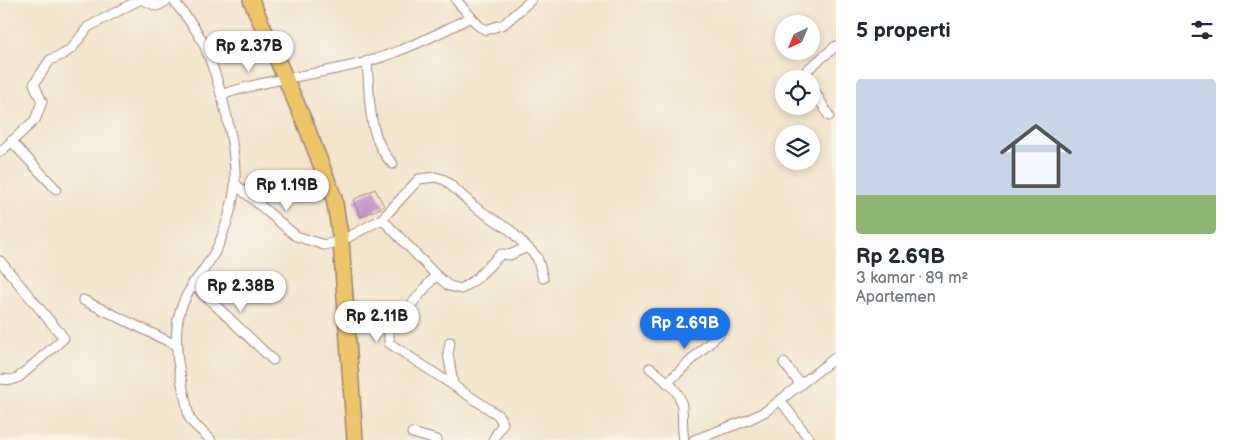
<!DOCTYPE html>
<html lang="id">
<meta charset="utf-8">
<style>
:root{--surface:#fff;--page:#f2f2f3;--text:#1f2937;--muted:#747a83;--accent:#1a73e8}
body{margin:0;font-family:"Balsamiq Sans",sans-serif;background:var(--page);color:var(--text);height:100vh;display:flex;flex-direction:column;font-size:19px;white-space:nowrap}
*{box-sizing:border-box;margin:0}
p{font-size:16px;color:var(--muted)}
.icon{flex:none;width:28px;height:28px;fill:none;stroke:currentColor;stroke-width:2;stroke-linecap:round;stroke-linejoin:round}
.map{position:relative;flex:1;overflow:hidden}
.drawer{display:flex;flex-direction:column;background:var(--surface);width:400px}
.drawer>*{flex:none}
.needle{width:32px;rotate:224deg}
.fabs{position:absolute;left:775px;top:15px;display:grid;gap:10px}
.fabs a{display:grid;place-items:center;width:45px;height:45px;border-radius:50%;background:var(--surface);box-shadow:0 2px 8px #0003;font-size:25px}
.price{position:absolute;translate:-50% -42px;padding:0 11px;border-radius:18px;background:#fff;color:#222;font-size:16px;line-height:32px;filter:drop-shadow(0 1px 2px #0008)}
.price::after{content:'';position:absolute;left:50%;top:30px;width:15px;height:11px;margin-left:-8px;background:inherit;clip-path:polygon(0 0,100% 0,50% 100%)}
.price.on{background:var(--accent);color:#fff}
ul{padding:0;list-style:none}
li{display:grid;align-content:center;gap:10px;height:265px;padding:0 20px}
li span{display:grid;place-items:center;height:155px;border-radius:5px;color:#555}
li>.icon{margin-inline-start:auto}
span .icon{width:90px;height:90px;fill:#fffc;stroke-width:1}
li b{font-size:21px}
h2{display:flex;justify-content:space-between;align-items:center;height:60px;padding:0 20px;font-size:21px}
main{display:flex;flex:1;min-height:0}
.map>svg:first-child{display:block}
.building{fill:#c296ca}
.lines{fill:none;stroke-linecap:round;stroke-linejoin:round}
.street-casing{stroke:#9e827c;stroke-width:11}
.highway-casing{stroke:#9e827c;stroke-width:18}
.street{stroke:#fff;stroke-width:9}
.highway{stroke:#eec569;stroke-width:15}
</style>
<main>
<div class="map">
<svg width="836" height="440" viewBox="0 0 836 440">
<rect width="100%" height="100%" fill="#f7f3e8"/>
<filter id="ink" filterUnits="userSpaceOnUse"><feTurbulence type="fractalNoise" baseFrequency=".02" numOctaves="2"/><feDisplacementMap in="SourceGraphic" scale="10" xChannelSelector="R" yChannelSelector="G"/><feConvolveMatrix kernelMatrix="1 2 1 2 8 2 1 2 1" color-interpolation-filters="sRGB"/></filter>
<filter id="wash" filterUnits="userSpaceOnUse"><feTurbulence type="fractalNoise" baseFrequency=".0096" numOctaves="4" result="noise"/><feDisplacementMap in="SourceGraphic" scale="20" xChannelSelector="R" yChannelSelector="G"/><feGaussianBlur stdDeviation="1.12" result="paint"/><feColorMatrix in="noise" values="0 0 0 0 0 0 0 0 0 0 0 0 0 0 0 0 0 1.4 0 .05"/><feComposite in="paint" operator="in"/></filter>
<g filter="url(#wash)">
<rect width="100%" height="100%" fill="#f3e4cc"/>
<g id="blocks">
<path class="building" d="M 309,186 L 313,192 L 297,203 L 292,196 Z
M 375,189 L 384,206 L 361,217 L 353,200 Z
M 382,309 L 385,321 L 365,325 L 362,313 Z"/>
</g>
</g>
<g filter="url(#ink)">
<use href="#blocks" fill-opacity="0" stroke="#9e827c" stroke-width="1"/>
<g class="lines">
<g class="street-casing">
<path id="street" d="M 143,0 L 157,6 L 168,0
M 173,0 C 184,14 198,30 205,47 C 220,82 237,147 235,184 C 234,202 227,222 221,239 C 211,267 186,285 179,315 C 171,347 183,385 189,417 L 193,423 L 211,440
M 456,0 L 479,26 L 486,30 L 504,24 L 531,0
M 367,61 C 370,96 367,139 393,164
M 808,79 L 807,70 L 836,46
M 811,85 L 829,116
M 221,95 C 270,78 320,75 370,61 C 406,50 438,34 471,17
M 11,141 L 56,189
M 0,152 L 35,120 L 42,102 L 34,84 L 50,60 L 64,54 L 73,47 L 88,27 L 139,0
M 235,184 L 296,236 L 324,245 L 341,241 L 382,219 L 419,179 L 435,177 L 445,180 L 475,207 L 510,230 L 537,257 L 543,278
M 382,219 L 436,275 L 389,331 L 389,343 L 498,415 L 503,423 L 493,440
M 0,261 L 64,338 L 19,377 L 12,380 L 0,379
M 436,275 L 449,286 L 461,289 L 476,279 L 501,254 L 510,255 L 527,247
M 192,283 L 273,360
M 83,300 L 178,346
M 450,342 L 448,353 L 453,384
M 784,363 L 801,385
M 650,368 C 663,379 681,389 682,408 C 683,419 682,429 684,440
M 667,383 L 719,334
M 780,400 L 810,440
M 412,433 L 437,440
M 694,440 L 748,420 L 766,411 L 836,357"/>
</g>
<g class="highway-casing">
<path id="highway" d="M 251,0 L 305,123 L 334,198 L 341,241 L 355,440"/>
</g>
<use href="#street" class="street"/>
<use href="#highway" class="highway"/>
</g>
</g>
</svg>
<div class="fabs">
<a><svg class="needle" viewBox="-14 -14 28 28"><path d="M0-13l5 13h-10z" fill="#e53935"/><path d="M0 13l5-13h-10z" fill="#747a83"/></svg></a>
<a><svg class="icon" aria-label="locate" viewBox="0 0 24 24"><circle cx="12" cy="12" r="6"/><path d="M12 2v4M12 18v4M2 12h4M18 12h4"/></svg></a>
<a><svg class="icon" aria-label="layers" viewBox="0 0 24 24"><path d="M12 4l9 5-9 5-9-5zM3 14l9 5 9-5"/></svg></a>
</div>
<b class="price" style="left:249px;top:73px">Rp 2.37B</b>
<b class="price" style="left:287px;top:212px">Rp 1.19B</b>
<b class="price" style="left:241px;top:313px">Rp 2.38B</b>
<b class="price" style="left:377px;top:343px">Rp 2.11B</b>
<b class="price on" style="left:685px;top:350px">Rp 2.69B</b>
</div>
<section class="drawer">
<h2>5 properti<svg class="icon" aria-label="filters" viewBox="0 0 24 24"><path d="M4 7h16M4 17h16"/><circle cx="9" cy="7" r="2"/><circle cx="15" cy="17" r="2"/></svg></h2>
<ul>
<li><span style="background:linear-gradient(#c9d6e8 75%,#8fb573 0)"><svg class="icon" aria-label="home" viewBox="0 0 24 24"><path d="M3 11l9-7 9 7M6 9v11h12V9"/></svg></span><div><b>Rp 2.69B</b><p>3 kamar · 89 m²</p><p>Apartemen</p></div></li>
</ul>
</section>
</main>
